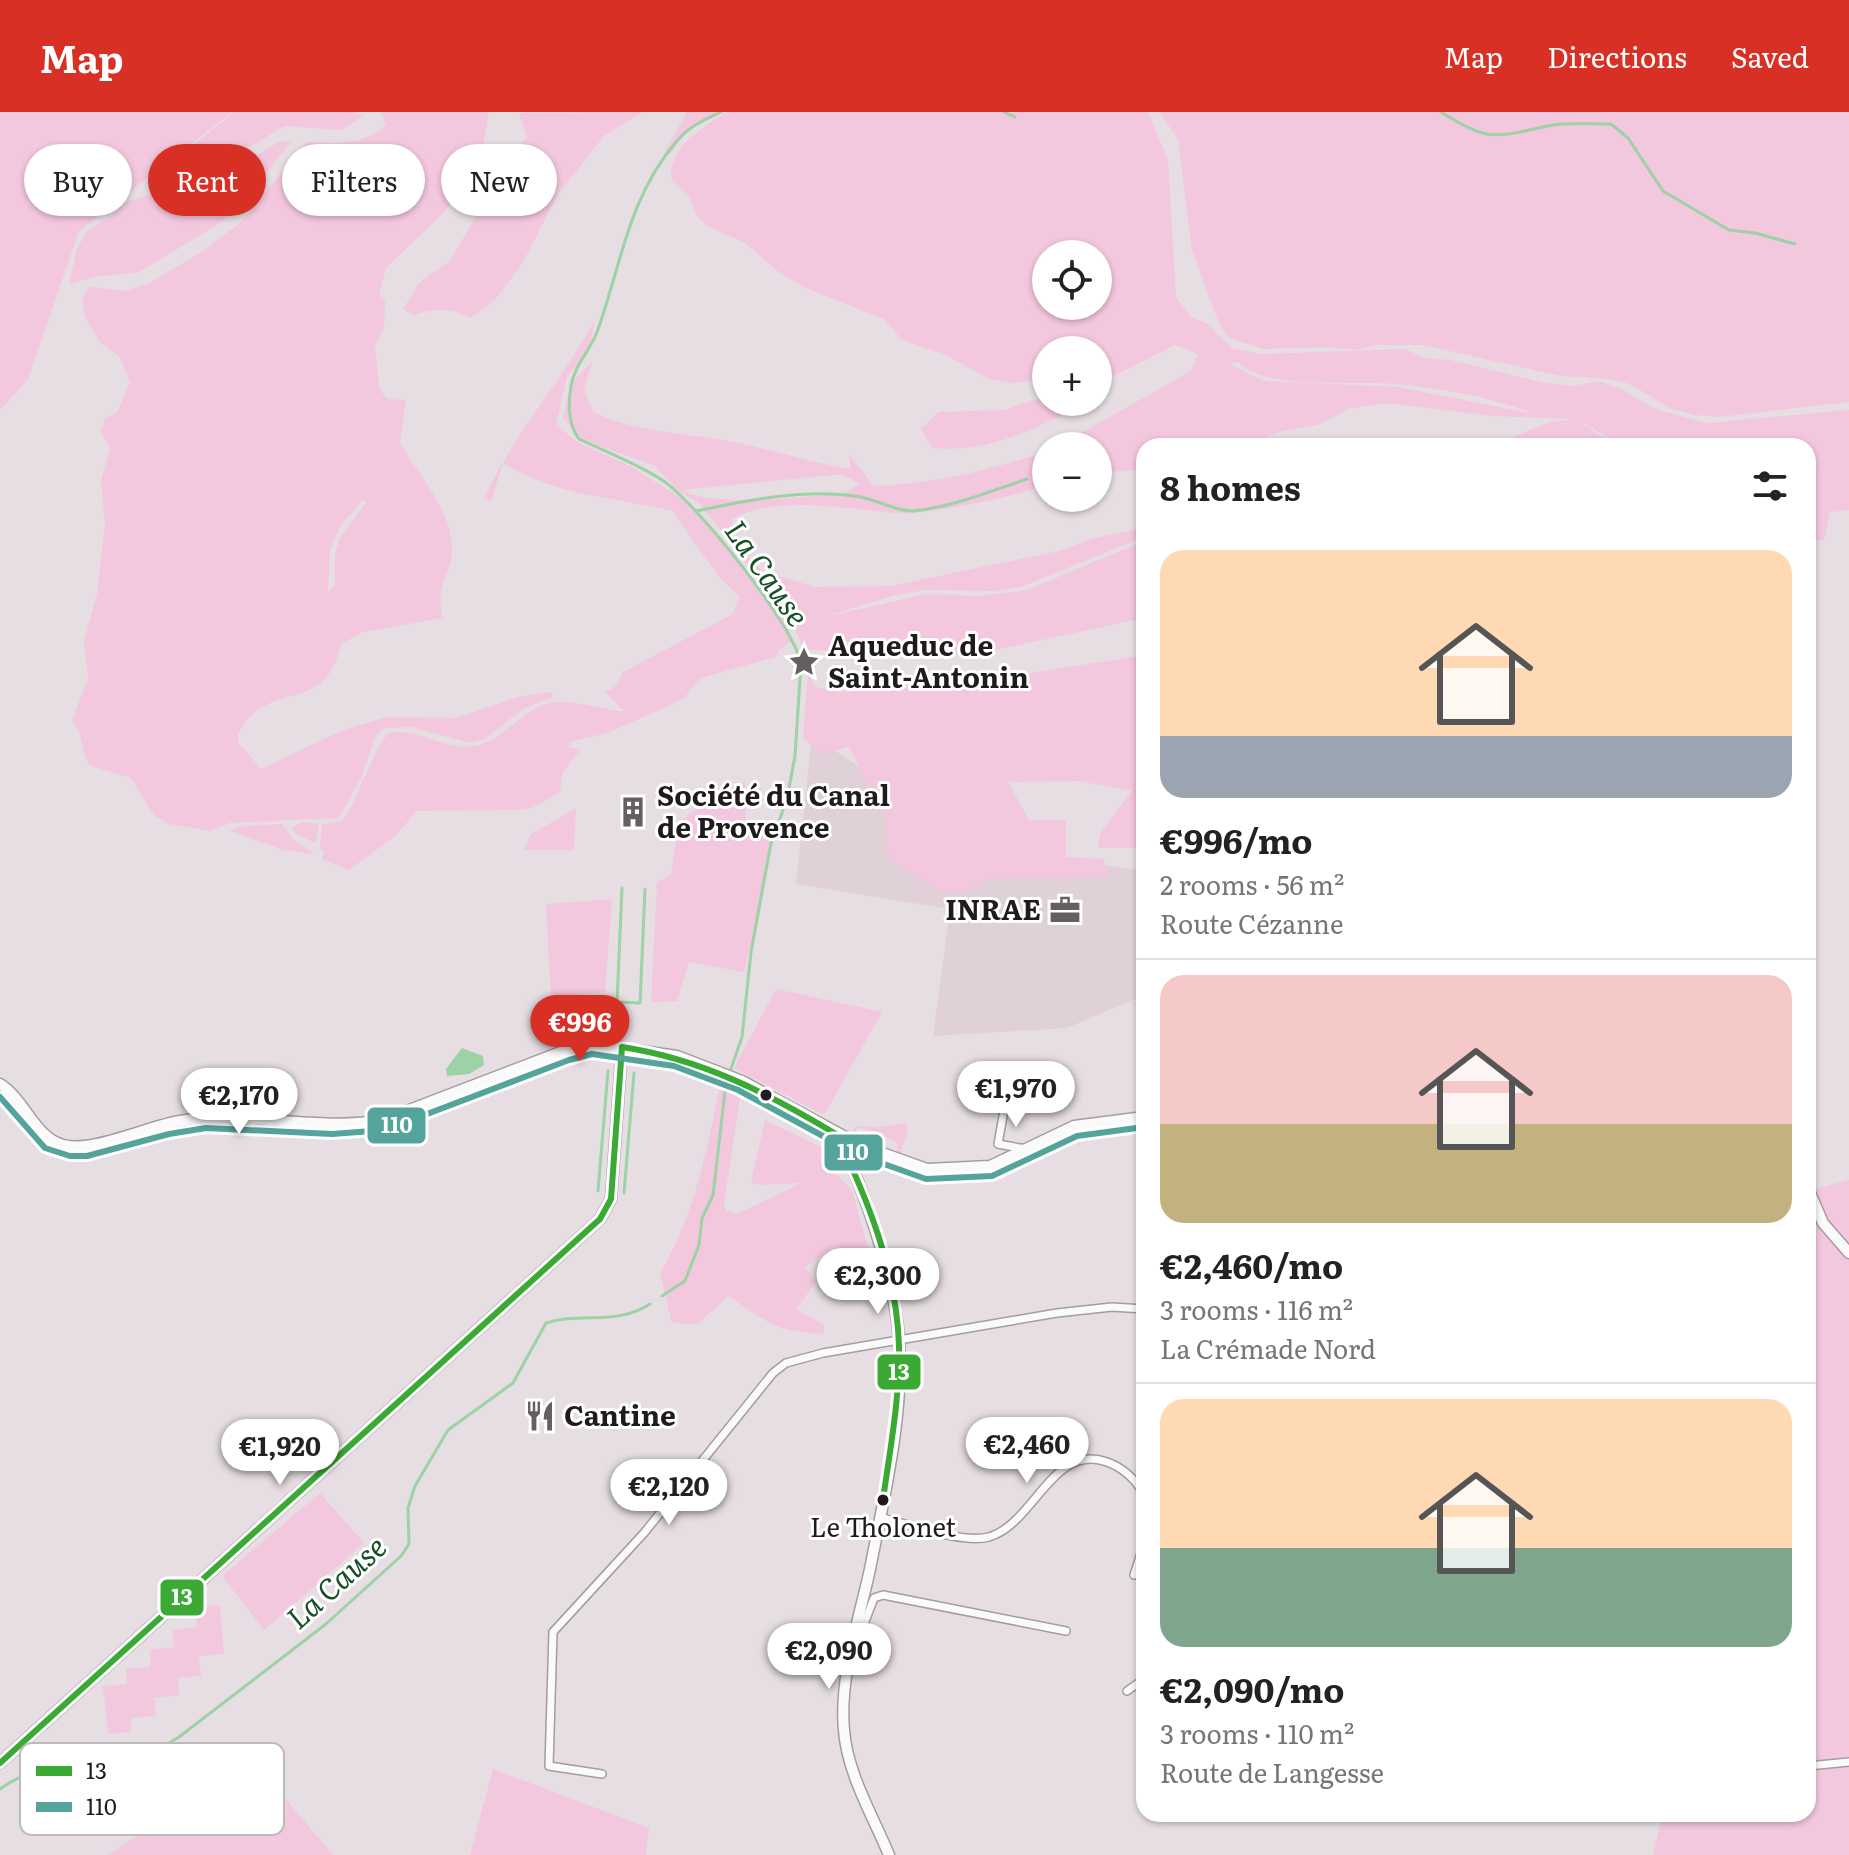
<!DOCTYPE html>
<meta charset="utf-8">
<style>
:root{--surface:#fff;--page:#f6f6f6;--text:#222;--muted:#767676;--line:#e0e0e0;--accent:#d93025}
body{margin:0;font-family:Literata,serif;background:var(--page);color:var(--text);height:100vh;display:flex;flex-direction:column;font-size:30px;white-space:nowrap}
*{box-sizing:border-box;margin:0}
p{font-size:26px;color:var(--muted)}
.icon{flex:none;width:44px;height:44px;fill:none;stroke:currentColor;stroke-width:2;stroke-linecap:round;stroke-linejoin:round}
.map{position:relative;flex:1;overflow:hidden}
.drawer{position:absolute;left:1136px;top:326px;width:680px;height:1384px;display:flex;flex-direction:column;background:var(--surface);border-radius:24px;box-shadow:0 2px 6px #0004}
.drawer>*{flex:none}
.guide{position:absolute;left:24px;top:32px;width:760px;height:72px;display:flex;gap:16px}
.tools{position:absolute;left:1032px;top:128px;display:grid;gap:16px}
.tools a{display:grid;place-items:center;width:80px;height:80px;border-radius:50%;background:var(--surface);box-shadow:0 2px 6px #0004;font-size:40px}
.price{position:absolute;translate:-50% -68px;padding:0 18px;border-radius:28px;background:#fff;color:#222;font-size:26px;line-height:52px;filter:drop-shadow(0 2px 4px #0008)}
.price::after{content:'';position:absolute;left:50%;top:48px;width:24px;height:18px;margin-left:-12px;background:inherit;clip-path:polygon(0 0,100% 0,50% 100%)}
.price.selected{background:var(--accent);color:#fff}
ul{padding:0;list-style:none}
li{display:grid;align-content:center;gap:16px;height:424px;padding:0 24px}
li+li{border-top:2px solid var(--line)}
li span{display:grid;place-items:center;height:248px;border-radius:24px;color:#555}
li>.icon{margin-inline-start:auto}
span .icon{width:144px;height:144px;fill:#fffc;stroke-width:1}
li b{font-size:34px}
h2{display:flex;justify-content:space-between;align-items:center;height:96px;padding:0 24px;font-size:34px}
.chip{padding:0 28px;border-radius:36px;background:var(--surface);box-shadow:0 2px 6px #0004;font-size:28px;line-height:72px}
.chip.selected{background:var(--accent);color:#fff}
header{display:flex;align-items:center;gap:48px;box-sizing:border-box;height:112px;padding:0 40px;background:var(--accent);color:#fff}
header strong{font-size:38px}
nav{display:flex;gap:44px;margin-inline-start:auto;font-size:28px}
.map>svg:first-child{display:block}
.built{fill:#e0d1d8}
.green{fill:#f3c7de;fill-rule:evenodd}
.water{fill:#9cd2a5}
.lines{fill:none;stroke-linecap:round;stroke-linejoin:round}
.stream{stroke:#9cd2a5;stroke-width:3}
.street-casing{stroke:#a39da0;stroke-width:10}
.secondary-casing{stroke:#a39da0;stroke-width:13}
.street{stroke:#fbfafb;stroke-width:7}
.secondary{stroke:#fbfafb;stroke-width:10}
.bus-1-casing{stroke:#fff;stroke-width:12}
.bus-2-casing{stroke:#fff;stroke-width:12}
.bus-1{stroke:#3aaa35;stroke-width:6}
.bus-2{stroke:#55a49c;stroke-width:6}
.bus-dot{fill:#1f1a1c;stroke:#fff;stroke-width:3}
.labels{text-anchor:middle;stroke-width:6;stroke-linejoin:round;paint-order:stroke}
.bus-label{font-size:26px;fill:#1f1a1c;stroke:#fff}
.poi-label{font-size:28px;font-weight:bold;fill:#1f1a1c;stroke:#fff;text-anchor:start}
.water-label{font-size:30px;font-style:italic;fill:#165026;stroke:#fff}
.key{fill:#fff;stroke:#bcbabb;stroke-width:2}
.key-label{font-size:22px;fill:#1f1a1c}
.line-badge{stroke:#fff;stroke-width:3}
.badge-label{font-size:22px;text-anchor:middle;font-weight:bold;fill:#fff}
</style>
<header>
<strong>Map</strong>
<nav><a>Map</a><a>Directions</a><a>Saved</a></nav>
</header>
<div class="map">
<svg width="1849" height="1743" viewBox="0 0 1849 1743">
<rect width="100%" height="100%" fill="#e6dee2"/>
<path class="built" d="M 812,623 L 977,735 L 1144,759 L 1144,883 L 1067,916 L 933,924 L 950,797 L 796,772 Z"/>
<path class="green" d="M 0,0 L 232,0 L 79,119 L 28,267 L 0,298 Z
M 234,0 L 351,0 L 363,4 L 341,18 L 284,14 L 225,51 L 145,72 Z
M 381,0 L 489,0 L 479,59 L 443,101 L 386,156 L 379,183 L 385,188 L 384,216 L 375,233 L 379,276 L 387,287 L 406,288 L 400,331 C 419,365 450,395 452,435 C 453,463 433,473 443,506 L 363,520 L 341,532 C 325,606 270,564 238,621 L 238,630 L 261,657 L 343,618 L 387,605 L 455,606 L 521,584 L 553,580 L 552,585 L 523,597 L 484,627 L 470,631 L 412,615 L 385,616 L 376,623 L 361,666 L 339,706 L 229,711 L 210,719 L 169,712 L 154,703 L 131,666 L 89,653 C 81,639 83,619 72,609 L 88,566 L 84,530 L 97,482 L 105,412 L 101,369 L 110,336 L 101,320 L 105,307 L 117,300 L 130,271 L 120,245 L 100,230 L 85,205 L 82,188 L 88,175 L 126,179 L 147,172 L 200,141 L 240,111 L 307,30 C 331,33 369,33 386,12 ZM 362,388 L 367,390 L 340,425 L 335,442 L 335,473 L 328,479 L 330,437 L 340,415 Z
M 642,0 L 604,24 L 558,82 L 522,152 L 495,188 L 470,206 C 450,195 434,197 413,203 L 403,197 L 419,171 L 450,149 L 512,42 L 527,25 L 519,1 Z
M 687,0 L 718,0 L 687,20 L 670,42 L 665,39 Z
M 727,0 L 1148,0 L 1168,48 L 1176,185 L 1191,205 L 1207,212 L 1232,236 L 1261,242 L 1405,237 L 1425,246 L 1450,248 L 1546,271 L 1573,274 L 1598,269 L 1619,276 L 1658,298 L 1707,311 L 1849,298 L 1849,398 L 1830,400 L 1824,429 L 1808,426 L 1808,334 L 1623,334 L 1578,308 L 1614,334 L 1490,334 L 1547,311 L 1573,307 L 1494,304 L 1384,291 L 1348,297 L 1320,312 L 1280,320 L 1242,334 L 1144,334 L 1144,357 L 1098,361 L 1098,334 L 1058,334 L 1191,259 L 1198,242 L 1175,233 L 1098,272 L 1098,238 L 1046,238 L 1046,268 L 1010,271 L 987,266 L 950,245 L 901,227 L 885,208 L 808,177 L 781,162 L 744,130 L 706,114 L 696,102 L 688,83 L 671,66 C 670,33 703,16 727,0 ZM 1098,142 L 1098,194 L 1046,194 L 1046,142 ZM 1238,250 C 1269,280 1353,268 1395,272 C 1440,276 1492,285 1534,302 L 1399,275 L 1264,269 L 1229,252 Z
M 1159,0 L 1849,0 L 1849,290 L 1719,305 L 1694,303 L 1672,297 L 1630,272 L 1610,267 L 1561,264 L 1423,233 L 1377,233 L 1357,238 L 1328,235 L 1265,237 L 1234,228 L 1227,224 L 1218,209 L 1192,138 L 1178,27 Z
M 280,29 L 291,30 L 239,95 L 216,114 L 139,160 L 94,165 L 69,172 L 77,136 L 89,117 L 109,106 L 125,90 L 226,62 Z
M 595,208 L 589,240 L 567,265 L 556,312 L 577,330 L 632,355 L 693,394 L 789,511 L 791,529 L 779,538 L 776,545 L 700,566 L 685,585 L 673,592 L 607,621 L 573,629 L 568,635 L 580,638 L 562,661 L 560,680 L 532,696 L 517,698 L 417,699 L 395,724 L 349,758 L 321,747 L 325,741 L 320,736 L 322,712 L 342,709 C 358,688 375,633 389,621 C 419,616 445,639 474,634 C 500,630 519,602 543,593 C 569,583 598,599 624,599 L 605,580 L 616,574 L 623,560 L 733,502 L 739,484 L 720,466 L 672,399 C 614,385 555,384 503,351 L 491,389 L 484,386 C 514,322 561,270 595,208 Z
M 592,250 L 584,278 L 593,300 C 641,323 693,320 743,332 C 780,340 814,351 851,357 L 849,343 L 874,374 C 933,372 990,358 1046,340 L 1046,373 C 1016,384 925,404 895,401 C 849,397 775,382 732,407 L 735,434 L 764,460 L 816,475 L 891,474 L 1059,439 L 1094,426 L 1144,416 L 1144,425 L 1021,475 L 996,479 L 924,478 L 892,484 L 824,505 L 926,482 L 980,484 L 1027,478 L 1144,429 L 1144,506 L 1000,537 L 958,542 L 804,538 L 792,507 L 698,390 L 680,380 L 653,353 L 583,328 L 563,306 L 571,271 ZM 833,363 L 844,363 L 860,372 L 845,381 C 808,385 712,396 682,378 Z
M 1046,284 L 1046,290 L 1088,290 C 1037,316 990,341 932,336 L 921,317 L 939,300 L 1004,298 Z
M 1144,543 L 1144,736 L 1098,736 L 1100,722 L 1132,679 L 1079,669 L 1008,670 L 1029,708 L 1066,708 L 1066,745 L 1103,747 L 1110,765 L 985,767 L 967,781 L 942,780 L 893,751 L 887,737 L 886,708 L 849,635 L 823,642 L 803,626 L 808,562 L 815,575 L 842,580 L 951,574 Z
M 745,671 L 746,718 L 775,722 L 744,860 L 689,850 L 677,889 L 651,890 L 657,770 L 671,763 L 678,711 L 725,675 Z
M 576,696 L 574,738 L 524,738 L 530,723 Z
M 302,710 L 319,712 L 316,731 L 297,723 L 292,716 Z
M 282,712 L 292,726 L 314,742 L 283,738 L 230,719 L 243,714 Z
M 612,787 L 605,880 L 551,885 L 546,792 Z
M 776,877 L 882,900 L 824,1003 L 734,956 Z
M 722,965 L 742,973 L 724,1091 L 726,1099 L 737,1102 L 801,1071 L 759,1073 L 751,1070 L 765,1008 L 827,1038 L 832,1058 L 852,1078 L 879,1176 L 857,1189 L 841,1177 L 859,1151 L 835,1134 L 805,1155 L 816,1170 L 796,1197 L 824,1213 L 824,1222 C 777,1220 767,1211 729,1184 L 697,1212 L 672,1211 L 660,1161 C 696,1102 708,1031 722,965 Z
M 906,1011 L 907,1021 L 899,1044 L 895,1043 L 898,1034 L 896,1029 L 858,1015 L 853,1024 L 850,1022 L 857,1014 L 880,1015 Z
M 1849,1068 L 1849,1743 L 1653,1743 L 1663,1702 L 1808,1702 L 1808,1079 Z
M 320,1381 L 364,1431 L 264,1518 L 222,1464 Z
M 220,1493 L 224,1542 L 199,1544 L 201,1564 L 178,1566 L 179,1583 L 154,1586 L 156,1604 L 131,1606 L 131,1620 L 108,1622 L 103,1574 L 127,1572 L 126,1557 L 151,1555 L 150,1538 L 174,1535 L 173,1518 L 197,1515 L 195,1495 Z
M 251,1646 L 333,1743 L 108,1743 Z
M 493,1657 L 649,1716 L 646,1743 L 470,1743 Z"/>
<path class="water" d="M 462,936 L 483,944 L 484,953 L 469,962 L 447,964 L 446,957 Z"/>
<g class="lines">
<path class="stream" d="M 1004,0 L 1015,5
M 1441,0 C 1489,31 1495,25 1548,14 C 1567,10 1591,12 1611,12 L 1628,26 L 1663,79 L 1729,118 L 1755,121 L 1795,132
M 696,399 C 749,388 799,377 855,384 C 874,386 896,400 914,399 C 952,395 991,379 1027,367
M 622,776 L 617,890 L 640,891 L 645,777
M 598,1079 L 608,959
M 624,1081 L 634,961
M 662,1184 L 685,1169 L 699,1133 L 702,1106 L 713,1083 L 726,971 L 742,925 L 751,840 L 771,731 L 787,687 L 795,644 L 801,552 C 795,514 695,389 662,368 C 636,351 606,340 579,327 C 568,313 568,291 571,274 C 574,254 590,239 597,220 C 621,154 628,86 676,30 C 688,15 704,8 721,0
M 0,1677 C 40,1649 53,1663 96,1656 C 123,1651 157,1640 179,1625 L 326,1512 L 401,1444 L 409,1432 L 408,1396 L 415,1374 L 448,1318 L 513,1271 L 546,1211 C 580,1200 617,1214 650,1192"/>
<g class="street-casing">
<path id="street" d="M 1005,993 L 998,1032 L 1026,1037
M 879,1405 C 908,1412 962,1432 989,1425 C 1034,1412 1053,1330 1107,1350 C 1124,1356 1135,1367 1144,1382
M 1134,1463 L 1144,1432
M 858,1512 L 864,1512 L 874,1486 L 883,1483 L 1066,1519
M 1127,1579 L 1144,1567
M 1808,1654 L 1849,1650
M 602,1662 L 549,1654 L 553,1520 L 644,1421 L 773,1261 L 786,1251 L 823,1241 L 1057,1201 L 1112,1195 L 1144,1197"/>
</g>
<g class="secondary-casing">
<path id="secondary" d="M 0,972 C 24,987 34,1023 60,1032 C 88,1043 148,1014 180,1009 C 247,998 316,1020 383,1008 L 566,938 L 592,932 L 677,944 L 742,969 L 860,1033 L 927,1057 L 990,1054 L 1074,1014 L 1144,1005
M 836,1022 C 864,1074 896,1170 899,1229 C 904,1304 884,1385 870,1457 C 859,1508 839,1566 844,1618 C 847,1661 873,1704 889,1743
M 1808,1076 L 1823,1111 L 1849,1141
M 0,1651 L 600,1107 L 611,1087 L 622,935"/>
</g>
<use href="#street" class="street"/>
<use href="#secondary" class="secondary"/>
<g class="bus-1-casing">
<path id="bus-1" d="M 622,935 C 701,947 768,981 836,1022
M 836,1022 C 868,1087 897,1161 899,1234 C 900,1286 890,1337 883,1388
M 0,1651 L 600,1107 L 611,1087 L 622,935"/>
</g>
<g class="bus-2-casing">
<path id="bus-2" d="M 0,985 L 45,1036 L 70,1044 L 87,1044 L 169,1022 L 206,1016 L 332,1022 L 385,1018 L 569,948 L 592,942 L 674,954 L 738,978 L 856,1042 L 926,1067 L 992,1064 L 1077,1024 L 1144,1015"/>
</g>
<use href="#bus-1" class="bus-1"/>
<use href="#bus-2" class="bus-2"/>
</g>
<defs>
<g id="sight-bare" transform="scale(2.4)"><path d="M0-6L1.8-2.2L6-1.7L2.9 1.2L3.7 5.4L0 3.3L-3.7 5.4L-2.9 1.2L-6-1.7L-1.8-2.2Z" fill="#655f61" stroke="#fff" stroke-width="2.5" paint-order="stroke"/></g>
<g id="building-bare" transform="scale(2.4)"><path d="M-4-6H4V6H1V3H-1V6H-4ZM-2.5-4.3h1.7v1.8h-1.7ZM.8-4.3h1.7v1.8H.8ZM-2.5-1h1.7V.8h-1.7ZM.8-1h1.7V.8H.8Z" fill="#655f61" stroke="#fff" stroke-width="2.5" paint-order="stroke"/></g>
<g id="office-bare" transform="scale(2.4)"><path d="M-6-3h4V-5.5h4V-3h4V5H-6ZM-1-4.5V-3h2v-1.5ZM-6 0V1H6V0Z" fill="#655f61" stroke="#fff" stroke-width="2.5" paint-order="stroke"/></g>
<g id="restaurant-bare" transform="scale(2.4)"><path d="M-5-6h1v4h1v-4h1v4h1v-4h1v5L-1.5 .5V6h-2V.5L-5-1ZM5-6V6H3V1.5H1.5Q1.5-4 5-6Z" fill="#655f61" stroke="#fff" stroke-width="2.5" paint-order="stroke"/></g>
</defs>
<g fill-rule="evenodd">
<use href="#sight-bare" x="804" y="550"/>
<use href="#building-bare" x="633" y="700"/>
<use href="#office-bare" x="1065" y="798"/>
<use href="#restaurant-bare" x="540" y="1304"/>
</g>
<g class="bus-dot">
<circle cx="766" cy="983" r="7"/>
<circle cx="883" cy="1388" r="7"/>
</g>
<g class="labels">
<g class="bus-label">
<text x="883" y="1425">Le Tholonet</text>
</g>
<g class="poi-label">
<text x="828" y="544">Aqueduc de<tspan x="828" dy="32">Saint-Antonin</tspan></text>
<text x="657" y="694">Société du Canal<tspan x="657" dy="32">de Provence</tspan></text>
<text x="1041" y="808" text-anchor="end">INRAE</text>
<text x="564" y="1314">Cantine</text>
</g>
<g class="water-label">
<text transform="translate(766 462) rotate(55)" y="10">La Cause</text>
<text transform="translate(337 1471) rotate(-42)" y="10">La Cause</text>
</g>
</g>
<rect x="20" y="1631" width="264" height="92" rx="12" class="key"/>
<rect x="36" y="1654" width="36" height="10" fill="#3aaa35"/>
<rect x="36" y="1690" width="36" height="10" fill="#55a49c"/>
<g class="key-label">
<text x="86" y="1667">13</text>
<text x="86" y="1703">110</text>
</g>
<g class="line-badge">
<rect x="366" y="994" width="61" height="39" rx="8" fill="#55a49c"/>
<rect x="823" y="1021" width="61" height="39" rx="8" fill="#55a49c"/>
<rect x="876" y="1241" width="46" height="38" rx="8" fill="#3aaa35"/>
<rect x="159" y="1466" width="46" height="39" rx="8" fill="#3aaa35"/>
</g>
<g class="badge-label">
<text x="397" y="1021">110</text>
<text x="853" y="1048">110</text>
<text x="899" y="1268">13</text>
<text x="182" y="1493">13</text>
</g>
</svg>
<div class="tools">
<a><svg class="icon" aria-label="locate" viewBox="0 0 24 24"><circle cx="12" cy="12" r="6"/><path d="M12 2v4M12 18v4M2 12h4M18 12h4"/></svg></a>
<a>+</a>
<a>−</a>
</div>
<b class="price selected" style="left:580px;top:951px">€996</b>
<b class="price" style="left:1016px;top:1017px">€1,970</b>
<b class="price" style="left:239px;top:1024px">€2,170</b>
<b class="price" style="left:878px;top:1204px">€2,300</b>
<b class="price" style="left:1027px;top:1373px">€2,460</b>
<b class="price" style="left:280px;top:1375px">€1,920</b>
<b class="price" style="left:669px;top:1415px">€2,120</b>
<b class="price" style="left:829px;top:1579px">€2,090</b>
<div class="guide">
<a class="chip">Buy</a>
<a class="chip selected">Rent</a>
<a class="chip">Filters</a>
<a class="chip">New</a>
</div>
<section class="drawer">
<h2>8 homes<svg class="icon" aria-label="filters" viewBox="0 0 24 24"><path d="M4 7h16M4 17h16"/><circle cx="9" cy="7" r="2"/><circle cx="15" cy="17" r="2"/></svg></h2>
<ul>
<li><span style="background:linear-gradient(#ffd9b3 75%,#9aa5b1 0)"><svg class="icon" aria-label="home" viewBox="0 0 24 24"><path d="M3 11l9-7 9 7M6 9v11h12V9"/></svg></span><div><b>€996/mo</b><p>2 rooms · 56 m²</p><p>Route Cézanne</p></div></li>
<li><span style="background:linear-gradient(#f6c9c9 60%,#c2b280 0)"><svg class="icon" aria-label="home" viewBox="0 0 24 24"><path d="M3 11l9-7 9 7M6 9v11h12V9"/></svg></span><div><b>€2,460/mo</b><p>3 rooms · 116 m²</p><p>La Crémade Nord</p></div></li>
<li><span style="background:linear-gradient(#ffd9b3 60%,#7fa58c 0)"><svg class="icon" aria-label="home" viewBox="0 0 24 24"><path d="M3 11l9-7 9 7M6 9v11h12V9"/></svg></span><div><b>€2,090/mo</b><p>3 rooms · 110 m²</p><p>Route de Langesse</p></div></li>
</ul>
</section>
</div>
